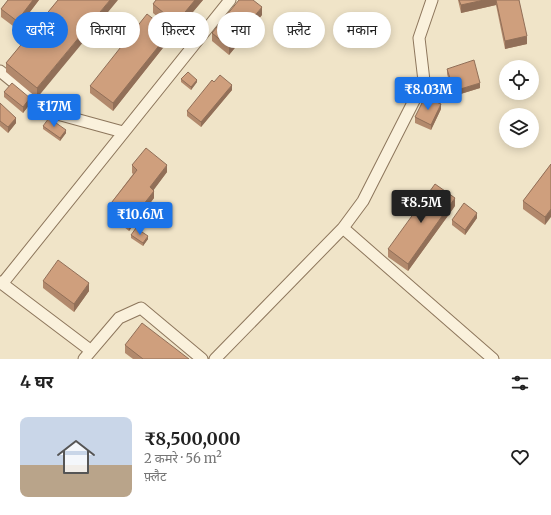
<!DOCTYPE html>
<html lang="hi">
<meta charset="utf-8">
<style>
:root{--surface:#fff;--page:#f6f6f6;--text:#222;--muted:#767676;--accent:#1a73e8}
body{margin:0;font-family:Merriweather,"Noto Sans Devanagari",serif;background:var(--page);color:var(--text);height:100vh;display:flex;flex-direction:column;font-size:15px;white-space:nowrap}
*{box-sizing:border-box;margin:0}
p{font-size:13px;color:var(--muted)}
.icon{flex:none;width:22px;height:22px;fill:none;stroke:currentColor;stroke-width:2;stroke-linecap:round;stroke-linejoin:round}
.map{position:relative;height:359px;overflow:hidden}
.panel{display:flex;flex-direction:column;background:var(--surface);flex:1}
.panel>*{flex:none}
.top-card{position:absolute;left:12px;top:12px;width:527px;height:36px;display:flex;gap:8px}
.fabs{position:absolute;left:499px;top:60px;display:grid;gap:8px}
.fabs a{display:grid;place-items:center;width:40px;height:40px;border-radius:50%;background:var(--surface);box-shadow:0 2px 10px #0003;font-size:20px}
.price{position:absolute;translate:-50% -34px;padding:0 9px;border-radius:4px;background:var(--accent);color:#fff;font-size:13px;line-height:26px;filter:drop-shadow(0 1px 2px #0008)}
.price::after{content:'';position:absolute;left:50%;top:24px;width:12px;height:9px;margin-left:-6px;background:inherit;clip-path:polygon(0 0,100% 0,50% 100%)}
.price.active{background:#222;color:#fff}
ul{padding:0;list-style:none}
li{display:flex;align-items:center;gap:12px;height:100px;padding:0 20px}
li span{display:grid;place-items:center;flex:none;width:112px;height:80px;border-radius:8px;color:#555}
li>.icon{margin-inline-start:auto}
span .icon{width:48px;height:48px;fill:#fffc;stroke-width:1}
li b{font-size:17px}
h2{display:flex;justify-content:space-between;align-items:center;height:48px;padding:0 20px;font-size:17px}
.tag{padding:0 14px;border-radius:18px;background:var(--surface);box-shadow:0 2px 10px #0003;font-size:14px;line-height:36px}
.tag.active{background:var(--accent);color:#fff}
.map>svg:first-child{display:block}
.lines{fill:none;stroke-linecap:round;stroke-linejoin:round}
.street-casing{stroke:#8d765c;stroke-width:13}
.street{stroke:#faf1dc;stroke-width:11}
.wall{fill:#b2896c}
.shaded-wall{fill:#916f58}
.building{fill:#cf9f7d;stroke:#916f58}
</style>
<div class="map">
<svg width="551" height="359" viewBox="0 0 551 359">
<rect width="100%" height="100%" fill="#f0e4c8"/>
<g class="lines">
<g class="street-casing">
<path id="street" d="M 0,71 L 50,112 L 123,132
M 343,228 L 493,359
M 0,282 L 90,350
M 2,284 L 230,0
M 84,359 L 119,318 L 141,308 L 202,359
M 215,359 L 343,228 L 363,201 L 424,81 L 419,38 L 432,0"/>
</g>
<use href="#street" class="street"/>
</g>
<path class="wall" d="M 8,0 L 39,0 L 17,29 L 1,17 L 1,9 Z
M 58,0 L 37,98 L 6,72 L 6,63 Z
M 156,0 L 203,0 L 176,32 L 153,13 L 153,4 Z
M 458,0 L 519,0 L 527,44 L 505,49 L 496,5 L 461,13 Z
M 262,15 L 229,55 L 212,41 L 212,33 Z
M 170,39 L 113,111 L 90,93 L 90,86 Z
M 447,69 L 480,88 L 454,96 L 447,74 Z
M 181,79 L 197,82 L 191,90 L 181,82 Z
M 214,82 L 232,90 L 201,127 L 187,116 L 187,111 Z
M 4,92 L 30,104 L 23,113 L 4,97 Z
M 0,103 L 16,123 L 8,133 L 0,126 Z
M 441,109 L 431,130 L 415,123 L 415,117 Z
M 43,126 L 66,133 L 60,141 L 43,129 Z
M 551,164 L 545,225 L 523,209 L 523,201 Z
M 132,165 L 167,172 L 153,190 L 154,198 L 129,231 L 108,214 L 108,207 L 133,174 L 132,173 Z
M 455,206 L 408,271 L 388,257 L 388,249 Z
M 477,218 L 465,235 L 452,225 L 452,220 Z
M 131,235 L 148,239 L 143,246 L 131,238 Z
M 43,281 L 89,291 L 74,312 L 43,288 Z
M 125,345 L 189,359 L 133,359 L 125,353 Z"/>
<path class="shaded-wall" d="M 33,0 L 39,0 L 17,29 L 17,21 Z
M 110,0 L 118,0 L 37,98 L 37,88 Z
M 195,0 L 203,0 L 176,32 L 176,23 Z
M 484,0 L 496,0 L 496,5 L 461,13 L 461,5 Z
M 262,7 L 262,15 L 229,55 L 229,47 Z
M 170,32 L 170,39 L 113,111 L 113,103 Z
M 527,36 L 527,44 L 505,49 L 505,41 Z
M 197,80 L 197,82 L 191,90 L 191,87 Z
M 480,83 L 480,88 L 454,96 L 454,91 Z
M 232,85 L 232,90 L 201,127 L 201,122 Z
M 30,98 L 30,104 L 23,113 L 23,107 Z
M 441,104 L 441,109 L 431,130 L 431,125 Z
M 16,118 L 16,123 L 8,133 L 8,127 Z
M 66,130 L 66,133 L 60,141 L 60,138 Z
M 167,165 L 167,172 L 150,195 L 150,187 Z
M 154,191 L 154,198 L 129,231 L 129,223 Z
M 455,198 L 455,206 L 408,271 L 408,264 Z
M 551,209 L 551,217 L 545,225 L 545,217 Z
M 477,213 L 477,218 L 465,235 L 465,230 Z
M 148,236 L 148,239 L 143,246 L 143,243 Z
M 89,283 L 89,291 L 74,312 L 74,304 Z"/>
<path class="building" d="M 8,0 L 33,0 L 17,21 L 1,9 Z
M 58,0 L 110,0 L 37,88 L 6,63 Z
M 156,0 L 195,0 L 176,23 L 153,4 Z
M 239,0 L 253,0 L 262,7 L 229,47 L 212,33 Z
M 459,0 L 484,0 L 461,5 Z
M 496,0 L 519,0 L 527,36 L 505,41 Z
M 147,14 L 170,32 L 113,103 L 90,86 Z
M 474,60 L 480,83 L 454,91 L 447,69 Z
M 188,72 L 197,80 L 191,87 L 181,79 Z
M 220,75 L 232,85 L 201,122 L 187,111 L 212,80 L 214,82 Z
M 12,83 L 30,98 L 23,107 L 4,92 Z
M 425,97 L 441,104 L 431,125 L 415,117 Z
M 0,103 L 16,118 L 8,127 L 0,121 Z
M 49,118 L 66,130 L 60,138 L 43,126 Z
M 146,148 L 167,165 L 150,187 L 154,191 L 129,223 L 108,207 L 137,170 L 132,165 Z
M 551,164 L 551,209 L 545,217 L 523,201 Z
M 435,184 L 455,198 L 408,264 L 388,249 Z
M 464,203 L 477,213 L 465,230 L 452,220 Z
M 136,228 L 148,236 L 143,243 L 131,235 Z
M 58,260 L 89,283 L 74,304 L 43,281 Z
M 142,323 L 189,359 L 143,359 L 125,345 Z"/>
</svg>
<div class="fabs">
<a><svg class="icon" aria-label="locate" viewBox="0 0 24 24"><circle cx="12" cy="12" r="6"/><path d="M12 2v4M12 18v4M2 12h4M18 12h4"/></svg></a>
<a><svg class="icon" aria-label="layers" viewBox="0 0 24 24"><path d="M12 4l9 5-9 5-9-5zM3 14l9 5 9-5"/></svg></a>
</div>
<b class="price" style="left:428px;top:111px">₹8.03M</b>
<b class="price" style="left:54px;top:128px">₹17M</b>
<b class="price active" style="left:421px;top:224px">₹8.5M</b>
<b class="price" style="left:140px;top:236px">₹10.6M</b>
<div class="top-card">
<a class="tag active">खरीदें</a>
<a class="tag">किराया</a>
<a class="tag">फ़िल्टर</a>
<a class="tag">नया</a>
<a class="tag">फ़्लैट</a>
<a class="tag">मकान</a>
</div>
</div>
<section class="panel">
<h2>4 घर<svg class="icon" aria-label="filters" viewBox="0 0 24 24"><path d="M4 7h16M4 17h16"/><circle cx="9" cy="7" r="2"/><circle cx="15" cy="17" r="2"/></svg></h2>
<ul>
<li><span style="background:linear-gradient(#c9d6e8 60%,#b9a48a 0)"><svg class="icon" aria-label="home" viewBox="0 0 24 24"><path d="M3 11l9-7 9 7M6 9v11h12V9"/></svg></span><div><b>₹8,500,000</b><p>2 कमरे · 56 m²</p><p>फ़्लैट</p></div><svg class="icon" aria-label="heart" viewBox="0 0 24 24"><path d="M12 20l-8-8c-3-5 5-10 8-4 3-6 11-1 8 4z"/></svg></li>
</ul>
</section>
